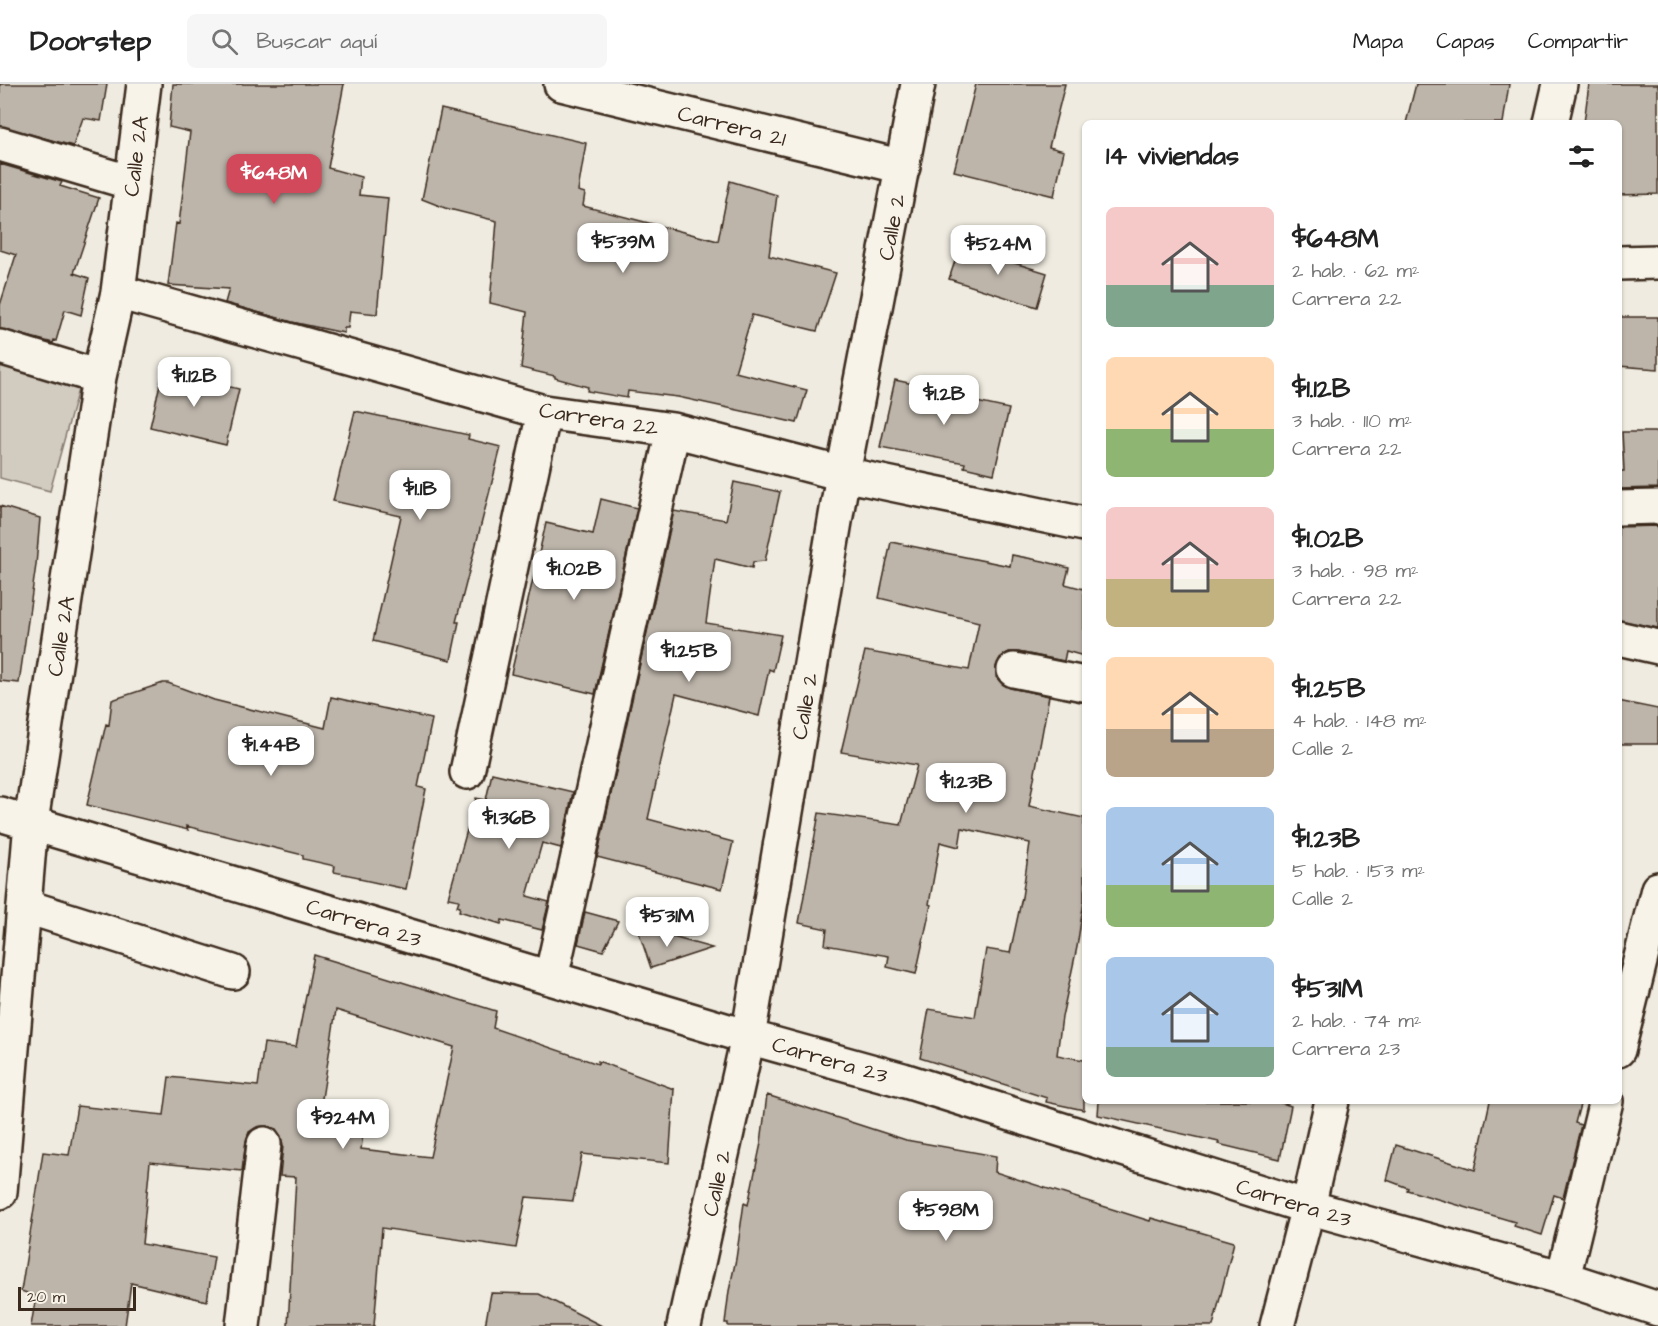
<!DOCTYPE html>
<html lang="es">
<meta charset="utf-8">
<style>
:root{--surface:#fff;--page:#f6f6f6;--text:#222;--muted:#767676;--line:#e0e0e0;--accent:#d1495b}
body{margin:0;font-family:"Architects Daughter",sans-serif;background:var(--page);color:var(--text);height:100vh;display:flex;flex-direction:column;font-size:22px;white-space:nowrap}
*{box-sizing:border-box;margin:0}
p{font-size:20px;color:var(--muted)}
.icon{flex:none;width:33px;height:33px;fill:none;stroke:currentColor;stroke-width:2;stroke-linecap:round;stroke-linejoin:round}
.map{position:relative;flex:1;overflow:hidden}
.details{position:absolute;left:1082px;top:36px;width:540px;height:984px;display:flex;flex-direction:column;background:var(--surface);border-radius:9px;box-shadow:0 2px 4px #0004}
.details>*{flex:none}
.scale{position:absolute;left:18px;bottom:15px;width:118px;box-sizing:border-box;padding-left:6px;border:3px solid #3b2a1e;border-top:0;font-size:16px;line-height:21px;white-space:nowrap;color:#3b2a1e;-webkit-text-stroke:4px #f7f3e8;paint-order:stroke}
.price{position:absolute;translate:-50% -51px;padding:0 14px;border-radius:12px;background:#fff;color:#222;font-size:20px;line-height:39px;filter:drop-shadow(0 2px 3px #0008)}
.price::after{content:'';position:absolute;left:50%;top:36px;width:18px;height:14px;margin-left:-9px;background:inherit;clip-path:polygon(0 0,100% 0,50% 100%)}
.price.on{background:var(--accent);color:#fff}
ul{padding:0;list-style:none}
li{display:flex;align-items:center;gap:18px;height:150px;padding:0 24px}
li span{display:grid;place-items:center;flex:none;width:168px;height:120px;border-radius:9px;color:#555}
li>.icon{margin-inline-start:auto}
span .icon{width:72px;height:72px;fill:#fffc;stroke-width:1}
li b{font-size:26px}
h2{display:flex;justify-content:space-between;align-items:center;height:72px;padding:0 24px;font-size:26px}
header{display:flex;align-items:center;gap:36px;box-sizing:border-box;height:84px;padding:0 30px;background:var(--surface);border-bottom:2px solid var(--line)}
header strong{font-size:28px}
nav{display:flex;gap:33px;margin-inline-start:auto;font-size:21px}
.search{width:420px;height:54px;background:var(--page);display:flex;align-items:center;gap:15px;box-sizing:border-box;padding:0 21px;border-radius:9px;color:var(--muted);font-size:22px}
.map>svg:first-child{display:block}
.green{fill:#d1cbc0;stroke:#867a6f;stroke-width:1.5}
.building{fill:#bdb5aa;stroke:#3b2a1e;stroke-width:1.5;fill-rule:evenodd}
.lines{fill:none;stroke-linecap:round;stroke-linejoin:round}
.minor-casing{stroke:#3b2a1e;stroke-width:38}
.minor{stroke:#f7f3e8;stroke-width:33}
.labels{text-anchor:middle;stroke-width:6;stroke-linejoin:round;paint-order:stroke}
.street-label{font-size:22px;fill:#3b2a1e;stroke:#f7f3e8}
</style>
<header>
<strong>Doorstep</strong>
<div class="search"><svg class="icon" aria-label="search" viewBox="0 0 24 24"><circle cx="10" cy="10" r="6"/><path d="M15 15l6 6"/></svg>Buscar aquí</div>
<nav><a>Mapa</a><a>Capas</a><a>Compartir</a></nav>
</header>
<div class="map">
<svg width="1658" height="1242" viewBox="0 0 1658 1242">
<rect width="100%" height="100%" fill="#efebe0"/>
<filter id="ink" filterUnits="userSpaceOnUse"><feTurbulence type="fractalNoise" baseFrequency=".0167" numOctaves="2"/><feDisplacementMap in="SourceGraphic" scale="12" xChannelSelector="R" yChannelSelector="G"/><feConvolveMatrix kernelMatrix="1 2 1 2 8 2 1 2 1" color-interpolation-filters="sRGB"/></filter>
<g filter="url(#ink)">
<path class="green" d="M 0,280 L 79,302 L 50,407 L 0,394 Z"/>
<path class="building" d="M 0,0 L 107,0 L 101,37 L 83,34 L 73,62 L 0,42 Z
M 173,0 L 344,0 L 328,84 L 361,93 L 359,111 L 388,114 L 377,230 L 350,227 L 348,244 L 344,244 L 344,249 L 292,238 L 225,219 L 229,205 L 168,201 L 176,139 L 179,140 L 190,48 L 169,43 Z
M 976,0 L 1065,0 L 1049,63 L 1064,67 L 1054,112 L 954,87 Z
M 1416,0 L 1509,0 L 1503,39 L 1406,39 Z
M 1589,0 L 1658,0 L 1658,110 L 1618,111 L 1618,39 L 1584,39 Z
M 441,25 L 586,59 L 578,107 L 585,109 L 583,122 L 718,157 L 730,97 L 777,111 L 769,172 L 836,189 L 817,247 L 752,231 L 735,288 L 807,306 L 797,339 L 678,313 L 628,307 L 627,314 L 587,307 L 588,303 L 555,294 L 555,292 L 521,284 L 527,228 L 490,219 L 497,137 L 445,124 L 422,115 Z
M 0,80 L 62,98 L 60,102 L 99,114 L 74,189 L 89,194 L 81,231 L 65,226 L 56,257 L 54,256 L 53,259 L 0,245 L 0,221 L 16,171 L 0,166 Z
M 960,162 L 1047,189 L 1037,223 L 949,195 Z
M 1618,233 L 1658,233 L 1658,285 L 1618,282 Z
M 163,287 L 239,305 L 226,361 L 150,343 Z
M 895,296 L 973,313 L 972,317 L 1009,325 L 994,390 L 964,383 L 965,379 L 880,363 Z
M 355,327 L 469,351 L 468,355 L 501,363 L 456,538 L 459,538 L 451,576 L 373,557 L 401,432 L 333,417 Z
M 1622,348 L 1658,348 L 1658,404 L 1618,405 L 1618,387 L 1624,387 Z
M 734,398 L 780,408 L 765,477 L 753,478 L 752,484 L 715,475 L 706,539 L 781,551 L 773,587 L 769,585 L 759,632 L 676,610 L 648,735 L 733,758 L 722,805 L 597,773 L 674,427 L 726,436 Z
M 601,415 L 637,424 L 595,610 L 511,590 L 546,439 L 593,450 Z
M 0,422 L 40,434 L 36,481 L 19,599 L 0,597 Z
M 1658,442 L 1658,544 L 1618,536 L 1618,443 Z
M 891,458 L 1010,482 L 1012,471 L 1043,477 L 1069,484 L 1065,500 L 1084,505 L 1084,572 L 1066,567 L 1064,577 L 1018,568 L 1009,568 L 1000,574 L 996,583 L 996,593 L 1002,600 L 1010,604 L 1049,612 L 1029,722 L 1084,734 L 1084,817 L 1077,863 L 1062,933 L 1057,971 L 1084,976 L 1084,1026 L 1046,1018 L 1047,1014 L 920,974 L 929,925 L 975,933 L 986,865 L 1010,869 L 1022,813 L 1030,759 L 962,744 L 959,763 L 940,758 L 929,820 L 931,821 L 916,890 L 887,883 L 889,872 L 825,861 L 827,845 L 799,839 L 819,729 L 901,741 L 917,681 L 841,668 L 865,567 L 969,586 L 979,538 L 879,514 Z
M 163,599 L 168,599 L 214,616 L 325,644 L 331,613 L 432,635 L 418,703 L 426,705 L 406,805 L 359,795 L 359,793 L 334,788 L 335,782 L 303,775 L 303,771 L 186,742 L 188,746 L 87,721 L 106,640 L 109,641 L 112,616 Z
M 1618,617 L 1658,625 L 1658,660 L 1618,660 Z
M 492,689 L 573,708 L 561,764 L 542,759 L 527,812 L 549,818 L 542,846 L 502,836 L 501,840 L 459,827 L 460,823 L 457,822 L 459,816 L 448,814 L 476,714 L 486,716 Z
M 585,828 L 618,837 L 603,867 L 578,860 Z
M 637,843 L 712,864 L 651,884 Z
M 314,871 L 496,927 L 493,944 L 598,980 L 598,977 L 674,1005 L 669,1079 L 582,1070 L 573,1117 L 526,1113 L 516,1164 L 382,1144 L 374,1242 L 288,1242 L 296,1093 L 280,1092 L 283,1062 L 281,1052 L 276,1045 L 267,1042 L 257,1043 L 249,1048 L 246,1057 L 242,1087 L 150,1078 L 142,1160 L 214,1173 L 207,1217 L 131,1199 L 125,1242 L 31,1242 L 36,1212 L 21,1207 L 43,1068 L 69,1071 L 77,1022 L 164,1031 L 169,993 L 258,1002 L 264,959 L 296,963 ZM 336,926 L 454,963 L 430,1073 L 361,1065 L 363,1050 L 317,1046 Z
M 767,1011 L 906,1056 L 996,1072 L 995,1088 L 1150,1137 L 1151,1134 L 1234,1158 L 1213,1242 L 728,1242 L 728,1239 L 725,1239 L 729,1207 L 736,1175 L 744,1119 L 748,1121 L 761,1059 Z
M 1099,1017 L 1276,1017 L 1291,1022 L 1280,1075 L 1218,1060 L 1219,1058 L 1098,1031 Z
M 1490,1017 L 1581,1017 L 1575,1039 L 1581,1041 L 1563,1114 L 1554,1111 L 1542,1151 L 1514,1142 L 1515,1138 L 1407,1106 L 1408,1104 L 1387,1096 L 1396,1061 L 1475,1086 Z
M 491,1209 L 539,1210 L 602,1242 L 485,1242 Z"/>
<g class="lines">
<g class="minor-casing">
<path id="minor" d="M 561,0 L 903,83
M 1551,39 L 1560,0
M 0,60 L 132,99
M 1618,179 L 1658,178
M 118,208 L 544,328 L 673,346 L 843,390 L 1084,440
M 0,263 L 99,293
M 1618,424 L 1658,423
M 1618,554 L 1658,563
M 1014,586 L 1084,600
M 467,688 L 544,328
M 0,730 L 748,953 L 903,996 L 1308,1123 L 1563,1194 L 1658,1225
M 24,822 L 233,888
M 551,894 L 673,346
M 1618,966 L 1658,805
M 0,1108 L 31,738 L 99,293 L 118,208 L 144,0
M 1563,1194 L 1606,1017
M 243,1242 L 264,1060
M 684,1242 L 748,953 L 843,390 L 918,0
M 1277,1242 L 1308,1123 L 1332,1017"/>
</g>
<use href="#minor" class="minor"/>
</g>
</g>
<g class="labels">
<g class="street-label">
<text transform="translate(732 41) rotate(14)" y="8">Carrera 21</text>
<text transform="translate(135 72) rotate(-83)" y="8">Calle 2A</text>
<text transform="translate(891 143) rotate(-79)" y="8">Calle 2</text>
<text transform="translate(599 334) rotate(9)" y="8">Carrera 22</text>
<text transform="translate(60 552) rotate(-81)" y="8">Calle 2A</text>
<text transform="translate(804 622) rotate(-80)" y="8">Calle 2</text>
<text transform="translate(364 838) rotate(17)" y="8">Carrera 23</text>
<text transform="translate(830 975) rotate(16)" y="8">Carrera 23</text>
<text transform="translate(716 1099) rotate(-78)" y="8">Calle 2</text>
<text transform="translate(1294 1118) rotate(17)" y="8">Carrera 23</text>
</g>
</g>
</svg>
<div class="scale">20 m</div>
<b class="price on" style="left:274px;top:121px">$648M</b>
<b class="price" style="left:623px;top:190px">$539M</b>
<b class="price" style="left:998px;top:192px">$524M</b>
<b class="price" style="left:194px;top:324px">$1.12B</b>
<b class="price" style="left:944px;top:342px">$1.2B</b>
<b class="price" style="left:420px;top:437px">$1.1B</b>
<b class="price" style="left:574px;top:517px">$1.02B</b>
<b class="price" style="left:689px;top:599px">$1.25B</b>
<b class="price" style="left:271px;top:693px">$1.44B</b>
<b class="price" style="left:966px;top:730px">$1.23B</b>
<b class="price" style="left:509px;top:766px">$1.36B</b>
<b class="price" style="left:667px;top:864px">$531M</b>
<b class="price" style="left:343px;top:1066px">$924M</b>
<b class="price" style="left:946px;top:1158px">$598M</b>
<section class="details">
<h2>14 viviendas<svg class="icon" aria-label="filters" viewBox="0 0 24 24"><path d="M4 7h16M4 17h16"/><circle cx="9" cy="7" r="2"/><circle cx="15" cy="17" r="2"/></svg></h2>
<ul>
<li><span style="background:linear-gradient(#f6c9c9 65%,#7fa58c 0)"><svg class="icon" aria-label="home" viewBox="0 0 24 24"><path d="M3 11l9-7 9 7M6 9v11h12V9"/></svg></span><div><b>$648M</b><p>2 hab. · 62 m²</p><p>Carrera 22</p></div></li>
<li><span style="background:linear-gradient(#ffd9b3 60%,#8fb573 0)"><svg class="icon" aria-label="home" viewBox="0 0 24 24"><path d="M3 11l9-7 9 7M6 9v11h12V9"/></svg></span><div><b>$1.12B</b><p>3 hab. · 110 m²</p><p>Carrera 22</p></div></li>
<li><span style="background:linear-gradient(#f6c9c9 60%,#c2b280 0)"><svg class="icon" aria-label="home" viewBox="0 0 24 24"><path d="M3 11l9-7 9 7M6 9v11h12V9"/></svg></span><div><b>$1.02B</b><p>3 hab. · 98 m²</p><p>Carrera 22</p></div></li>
<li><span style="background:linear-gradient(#ffd9b3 60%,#b9a48a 0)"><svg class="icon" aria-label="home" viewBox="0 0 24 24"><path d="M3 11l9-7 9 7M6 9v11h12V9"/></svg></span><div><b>$1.25B</b><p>4 hab. · 148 m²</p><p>Calle 2</p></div></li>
<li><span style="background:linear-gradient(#a9c7e8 65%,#8fb573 0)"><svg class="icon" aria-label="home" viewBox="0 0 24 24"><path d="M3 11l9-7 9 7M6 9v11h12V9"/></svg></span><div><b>$1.23B</b><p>5 hab. · 153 m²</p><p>Calle 2</p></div></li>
<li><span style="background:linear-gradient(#a9c7e8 75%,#7fa58c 0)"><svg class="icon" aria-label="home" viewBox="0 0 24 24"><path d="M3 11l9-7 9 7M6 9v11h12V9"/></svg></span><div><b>$531M</b><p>2 hab. · 74 m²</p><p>Carrera 23</p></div></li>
</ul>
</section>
</div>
